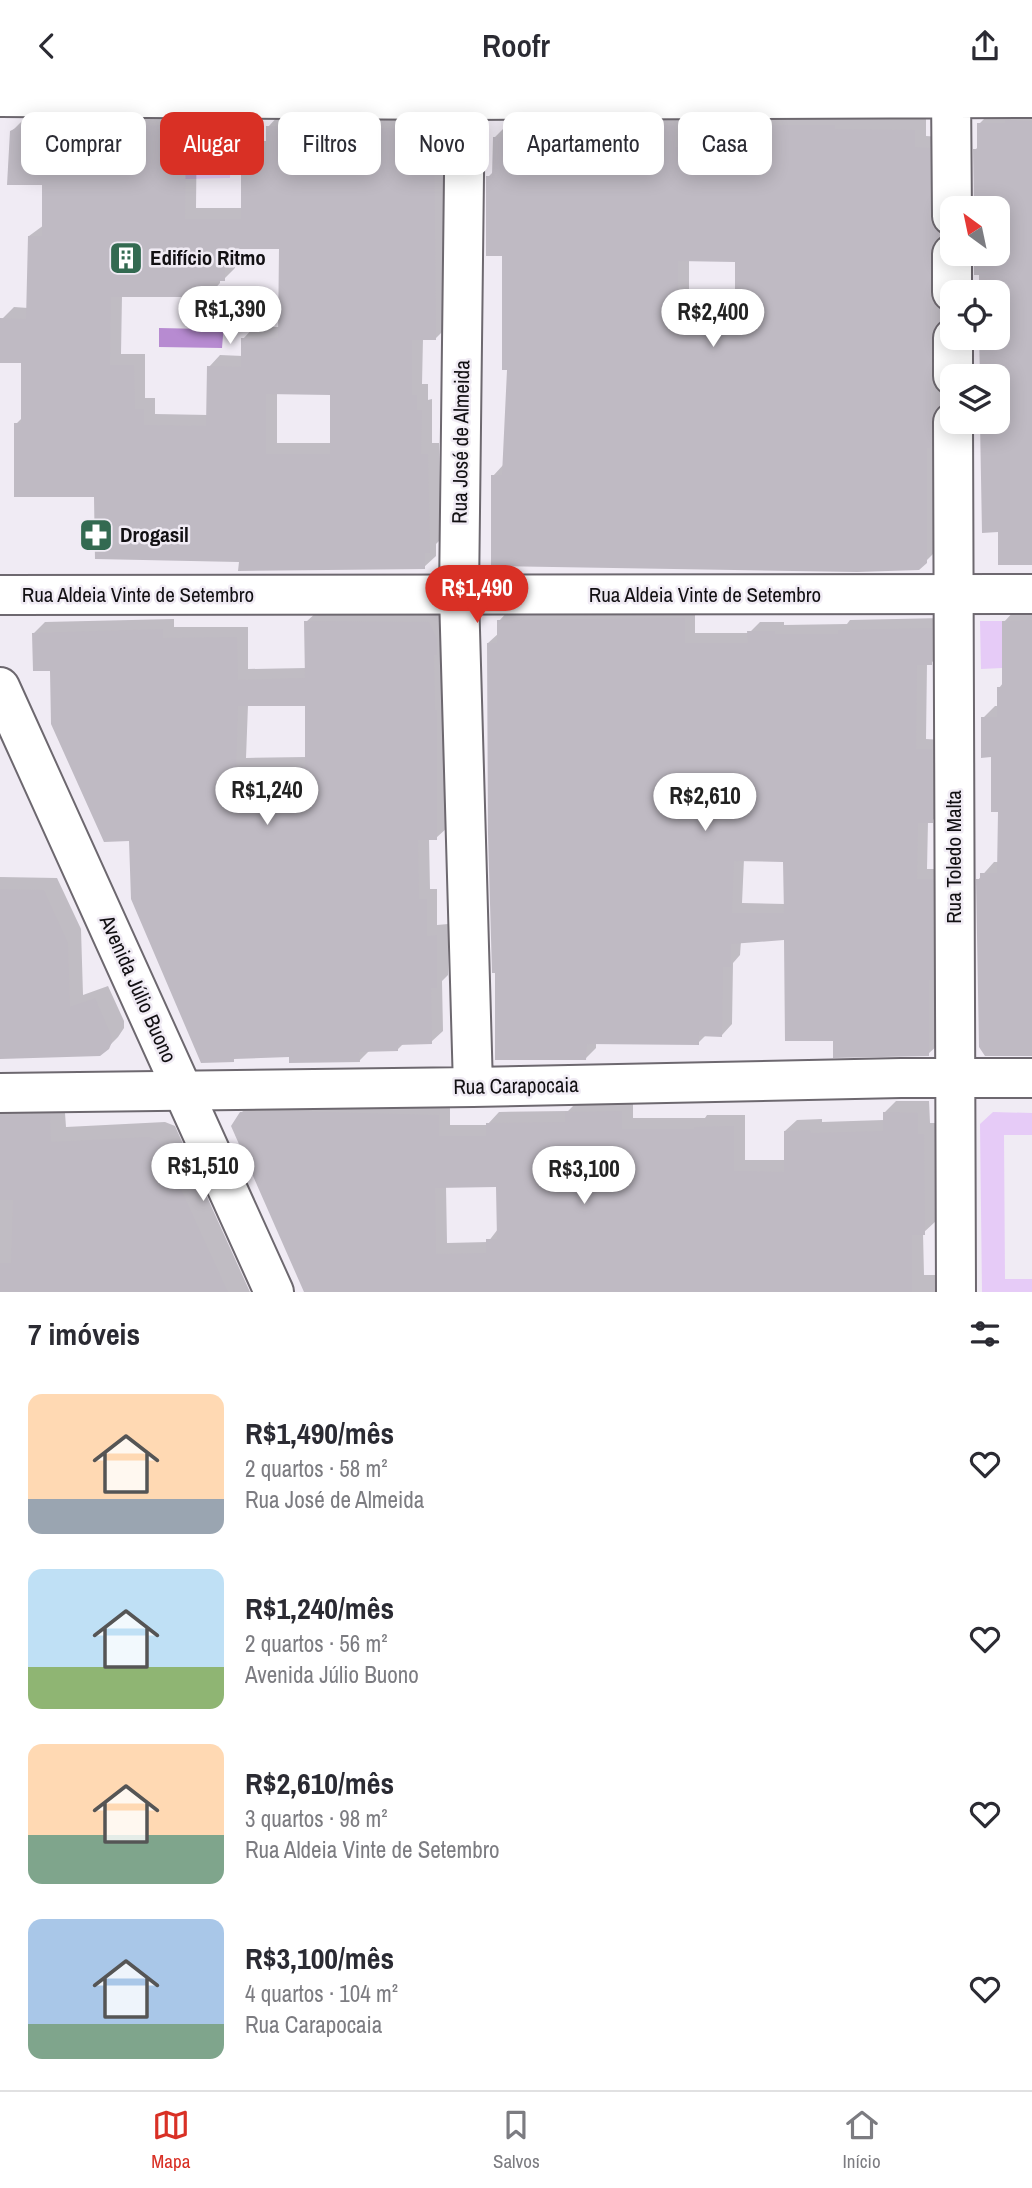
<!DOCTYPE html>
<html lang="pt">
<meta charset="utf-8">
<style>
:root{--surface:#fff;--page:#f7f7f7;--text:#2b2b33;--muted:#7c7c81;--line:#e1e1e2;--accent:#d93025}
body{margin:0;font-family:"Archivo Narrow",sans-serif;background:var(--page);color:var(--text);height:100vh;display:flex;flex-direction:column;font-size:26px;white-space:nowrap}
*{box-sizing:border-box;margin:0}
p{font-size:23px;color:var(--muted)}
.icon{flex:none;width:38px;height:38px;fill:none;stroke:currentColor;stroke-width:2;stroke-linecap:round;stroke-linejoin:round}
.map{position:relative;height:1201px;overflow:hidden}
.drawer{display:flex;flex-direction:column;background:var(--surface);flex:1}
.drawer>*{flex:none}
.top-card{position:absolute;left:21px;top:21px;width:990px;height:63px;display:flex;gap:14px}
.needle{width:46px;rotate:327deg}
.buttons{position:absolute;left:940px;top:105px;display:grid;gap:14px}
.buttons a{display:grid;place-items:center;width:70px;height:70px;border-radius:14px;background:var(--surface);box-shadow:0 4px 18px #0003;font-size:35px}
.price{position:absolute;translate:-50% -60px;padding:0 16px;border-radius:24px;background:#fff;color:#222;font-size:23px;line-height:46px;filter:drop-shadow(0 2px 4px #0008)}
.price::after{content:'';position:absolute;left:50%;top:42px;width:21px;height:16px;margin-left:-10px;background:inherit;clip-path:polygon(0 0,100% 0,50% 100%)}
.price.on{background:var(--accent);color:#fff}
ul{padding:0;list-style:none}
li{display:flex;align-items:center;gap:21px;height:175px;padding:0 28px}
li span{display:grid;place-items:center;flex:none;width:196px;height:140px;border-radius:14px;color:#555}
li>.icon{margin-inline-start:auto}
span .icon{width:84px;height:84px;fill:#fffc;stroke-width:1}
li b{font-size:30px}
h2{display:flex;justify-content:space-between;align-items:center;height:84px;padding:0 28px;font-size:30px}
.tag{padding:0 24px;border-radius:14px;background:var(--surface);box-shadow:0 4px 18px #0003;font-size:24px;line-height:63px}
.tag.on{background:var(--accent);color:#fff}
header{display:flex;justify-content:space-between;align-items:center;height:91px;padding:0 28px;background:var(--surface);font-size:32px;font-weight:600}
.menu{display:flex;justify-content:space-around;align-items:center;height:98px;border-top:2px solid var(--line);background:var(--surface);font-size:19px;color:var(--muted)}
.menu a{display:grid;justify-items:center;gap:4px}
.menu .on{color:var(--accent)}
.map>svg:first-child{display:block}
.green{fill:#e6cbf7}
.water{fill:#b78bd1}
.shadow{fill:#0003;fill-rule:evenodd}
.building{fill:#bfbac3;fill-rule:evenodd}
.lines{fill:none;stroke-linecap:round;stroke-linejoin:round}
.minor-casing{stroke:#6d686f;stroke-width:42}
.tertiary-casing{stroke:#6d686f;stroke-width:42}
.secondary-casing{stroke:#6d686f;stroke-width:42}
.minor{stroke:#fff;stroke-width:38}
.tertiary{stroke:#fff;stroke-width:38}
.secondary{stroke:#fff;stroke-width:38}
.labels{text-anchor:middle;stroke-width:5;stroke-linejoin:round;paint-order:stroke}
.poi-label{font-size:21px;font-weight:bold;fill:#121013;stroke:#f0ebf4;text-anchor:start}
.street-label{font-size:21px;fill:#121013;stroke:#f0ebf4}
</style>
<header><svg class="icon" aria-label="back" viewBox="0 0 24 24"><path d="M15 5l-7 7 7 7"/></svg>Roofr<svg class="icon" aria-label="share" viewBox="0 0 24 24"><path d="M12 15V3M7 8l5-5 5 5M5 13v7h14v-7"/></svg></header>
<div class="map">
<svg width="1032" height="1201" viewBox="0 0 1032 1201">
<rect width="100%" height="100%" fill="#f0ebf4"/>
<path class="green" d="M 186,34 L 231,35 L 230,87 L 185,88 Z
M 980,530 L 1002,530 L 1002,577 L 981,578 Z
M 993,1021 L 1032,1022 L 1032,1044 L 1004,1044 L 1005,1188 L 1032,1188 L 1032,1201 L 982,1201 L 980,1033 Z"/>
<path class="water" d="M 206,232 L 224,232 L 222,257 L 159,256 L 159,237 L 205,238 Z"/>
<path class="shadow" d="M 1032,20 L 1032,472 L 999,440 L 983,440 L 981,331 L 998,331 L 998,285 L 980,285 L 980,247 L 998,247 L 998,201 L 980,201 L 981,182 L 976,182 L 976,163 L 998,163 L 998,117 L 975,117 L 975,59 L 979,55 L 979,33 L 989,23 Z
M 35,23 L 197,24 L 196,117 L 243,117 L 243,62 L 255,50 L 268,50 L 268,36 L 279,24 L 445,27 L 447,236 L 436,247 L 423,247 L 422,293 L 428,293 L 428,309 L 432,308 L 432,352 L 439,352 L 440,449 L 436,453 L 436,465 L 424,476 L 240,469 L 96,405 L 16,333 L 23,326 L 23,271 L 2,228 L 14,216 L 28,217 L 29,145 L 44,134 L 44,92 L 11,41 L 23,29 ZM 236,156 L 281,156 L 280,236 L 254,236 L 243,248 L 243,265 L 220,264 L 209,276 L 208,324 L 155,323 L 155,307 L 145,307 L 145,263 L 121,263 L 122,204 L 209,204 L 220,192 L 220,188 L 224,188 L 235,177 ZM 277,302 L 331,302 L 331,352 L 277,352 Z
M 686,23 L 686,45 L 736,46 L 736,35 L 748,23 L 846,23 L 846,27 L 926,28 L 926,45 L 941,46 L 944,138 L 941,150 L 942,343 L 938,458 L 918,478 L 493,385 L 504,373 L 508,277 L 503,163 L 488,86 L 494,80 L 494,47 L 506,35 L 521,35 L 531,25 ZM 689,168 L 737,169 L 737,217 L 689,217 Z
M 695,518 L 695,542 L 749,542 L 760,531 L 784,531 L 784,534 L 847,533 L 850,529 L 942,527 L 942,562 L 931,572 L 927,572 L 926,648 L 942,649 L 942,719 L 932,730 L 928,730 L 927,778 L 942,778 L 939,953 L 928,963 L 834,949 L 785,847 L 741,850 L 740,864 L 733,872 L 732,933 L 722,944 L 707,943 L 698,952 L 596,951 L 596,957 L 586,967 L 488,552 L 499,542 L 499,530 L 509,519 ZM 744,768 L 785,769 L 785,813 L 742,812 Z
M 1015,519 L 1032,519 L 1032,963 L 978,789 L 994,771 L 999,771 L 1000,719 L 993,665 L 983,627 L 995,615 L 999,615 L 999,597 L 1003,592 L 1004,531 Z
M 318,520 L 440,520 L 448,736 L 436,747 L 429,748 L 430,798 L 437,798 L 437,834 L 448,833 L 448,884 L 442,890 L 443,940 L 431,951 L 404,952 L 398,958 L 370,959 L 359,970 L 291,965 L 236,966 L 233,969 L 34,542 L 45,531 L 174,528 L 174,536 L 248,536 L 248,578 L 306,577 L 306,531 ZM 307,613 L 307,666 L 246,667 L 248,614 Z
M 0,786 L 57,787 L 81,838 L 83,904 L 108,895 L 124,930 L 124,937 L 118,946 L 104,960 L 0,966 Z
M 64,1008 L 66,1036 L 165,1031 L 175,1035 L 250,1201 L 0,1201 L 0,1016 Z
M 633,1009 L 633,1027 L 705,1027 L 707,1024 L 745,1024 L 745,1069 L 786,1069 L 785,1040 L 797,1029 L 822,1028 L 822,1031 L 884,1029 L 884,1022 L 896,1010 L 929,1010 L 930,1032 L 936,1032 L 936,1130 L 923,1142 L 924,1184 L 943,1184 L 944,1201 L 306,1201 L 241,1022 L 253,1010 L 450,1013 L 450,1034 L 487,1034 L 499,1021 L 568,1020 L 578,1010 ZM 498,1094 L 498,1138 L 488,1151 L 447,1152 L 446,1095 Z"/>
<path class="building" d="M 1005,29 L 1032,30 L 1032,474 L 998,474 L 998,441 L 982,442 L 980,331 L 998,331 L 998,285 L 980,285 L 979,247 L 998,247 L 998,201 L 979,201 L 979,184 L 974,184 L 974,163 L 998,163 L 998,117 L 974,117 L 973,58 L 977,58 L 977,32 L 1005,32 Z
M 22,34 L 186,34 L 185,128 L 241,128 L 241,61 L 266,61 L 266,35 L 434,38 L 436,249 L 412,249 L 412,304 L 417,304 L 417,319 L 422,319 L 421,363 L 428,363 L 430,462 L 425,462 L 425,478 L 238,480 L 239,471 L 95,468 L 94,406 L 14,406 L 14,332 L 21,332 L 21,272 L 0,272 L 0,227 L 26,228 L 28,145 L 42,145 L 42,94 L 7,94 L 10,40 ZM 225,158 L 279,158 L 278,247 L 241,247 L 241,276 L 207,275 L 206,335 L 144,334 L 144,318 L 135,318 L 134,274 L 110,274 L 111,206 L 209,206 L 210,190 L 225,190 ZM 266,303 L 330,304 L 330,363 L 266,363 Z
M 675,34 L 675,56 L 734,57 L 734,34 L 835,34 L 835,38 L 915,39 L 915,56 L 930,57 L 930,126 L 934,137 L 941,144 L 933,152 L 930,163 L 931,357 L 927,357 L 927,472 L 919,479 L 857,481 L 491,475 L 491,384 L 502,384 L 507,279 L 502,279 L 502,165 L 486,165 L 486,85 L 492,85 L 493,46 L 518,46 L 518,35 ZM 678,170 L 735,171 L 735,228 L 678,227 Z
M 685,527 L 685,552 L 748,552 L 747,540 L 775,540 L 775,543 L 838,543 L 838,539 L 932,537 L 932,574 L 917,574 L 916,658 L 932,658 L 933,732 L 918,732 L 917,788 L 933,788 L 933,889 L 929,889 L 929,965 L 833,967 L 833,950 L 785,950 L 784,849 L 731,853 L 731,876 L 723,876 L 722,946 L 699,945 L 699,954 L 587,953 L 586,969 L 495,969 L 495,882 L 492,882 L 488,743 L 487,552 L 497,552 L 497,529 ZM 734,770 L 783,771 L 784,822 L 732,822 Z
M 1032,529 L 1032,965 L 985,965 L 979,956 L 976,788 L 980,788 L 980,782 L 997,782 L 998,721 L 991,721 L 991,666 L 981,667 L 981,626 L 997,626 L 997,596 L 1002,596 L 1002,530 Z
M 304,530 L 429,531 L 437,548 L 437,564 L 434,564 L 435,619 L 437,619 L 437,749 L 418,749 L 419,808 L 427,808 L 427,845 L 437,844 L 437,897 L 431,897 L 432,953 L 398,954 L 398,960 L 359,961 L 360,971 L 289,972 L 289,966 L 234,968 L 234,971 L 201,972 L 131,808 L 129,750 L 104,751 L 51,633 L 50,580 L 33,580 L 32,542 L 163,538 L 163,547 L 237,546 L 238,589 L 305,587 ZM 238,615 L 305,615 L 305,676 L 236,678 Z
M 0,798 L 44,799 L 68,852 L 70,916 L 95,907 L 111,944 L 112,951 L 109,958 L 100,965 L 0,968 Z
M 281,1020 L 439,1024 L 439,1045 L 486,1045 L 486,1032 L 565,1031 L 565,1021 L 622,1020 L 622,1038 L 694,1038 L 694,1036 L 734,1035 L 734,1080 L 784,1081 L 784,1040 L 810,1039 L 811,1042 L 883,1040 L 883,1021 L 918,1022 L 918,1043 L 924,1043 L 925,1144 L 912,1144 L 912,1201 L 304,1201 L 231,1035 L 240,1021 ZM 496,1096 L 497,1148 L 486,1148 L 486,1162 L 436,1163 L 435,1097 Z
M 50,1023 L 51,1051 L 149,1046 L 159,1050 L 228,1201 L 0,1201 L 0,1172 L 11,1172 L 13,1109 L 0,1109 L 0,1024 Z"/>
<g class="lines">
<g class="minor-casing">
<path id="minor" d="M 465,0 L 459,504 L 473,996
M 951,0 L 952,125
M 0,6 L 465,9 L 1032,7
M 952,163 L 952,201
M 953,247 L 953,285
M 953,331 L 956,1201
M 0,1002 L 473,996 L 901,987 L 1032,987"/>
</g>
<g class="tertiary-casing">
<path id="tertiary" d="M 0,504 L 1032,503"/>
</g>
<g class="secondary-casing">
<path id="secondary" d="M 0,596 L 274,1201"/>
</g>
<use href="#minor" class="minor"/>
<use href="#tertiary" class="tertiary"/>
<use href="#secondary" class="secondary"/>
</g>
<defs>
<g id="building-square" transform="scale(1.75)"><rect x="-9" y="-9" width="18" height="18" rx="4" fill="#336a51" stroke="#f0ebf4"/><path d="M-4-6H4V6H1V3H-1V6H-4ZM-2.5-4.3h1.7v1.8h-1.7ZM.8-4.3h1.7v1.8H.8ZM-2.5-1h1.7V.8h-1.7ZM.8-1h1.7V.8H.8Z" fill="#fff"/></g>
<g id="pharmacy-square" transform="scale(1.75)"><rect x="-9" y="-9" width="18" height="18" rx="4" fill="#336a51" stroke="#f0ebf4"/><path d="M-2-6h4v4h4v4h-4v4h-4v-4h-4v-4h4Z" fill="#fff"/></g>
</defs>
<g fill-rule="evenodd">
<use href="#building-square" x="126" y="167"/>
<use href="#pharmacy-square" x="96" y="444"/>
</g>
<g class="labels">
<g class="poi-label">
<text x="150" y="174">Edifício Ritmo</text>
<text x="120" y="451">Drogasil</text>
</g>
<g class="street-label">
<text transform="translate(461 351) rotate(-89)" y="7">Rua José de Almeida</text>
<text x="138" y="511">Rua Aldeia Vinte de Setembro</text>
<text x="705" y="511">Rua Aldeia Vinte de Setembro</text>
<text transform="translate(954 766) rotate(-90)" y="7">Rua Toledo Malta</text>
<text transform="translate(138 898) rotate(66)" y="7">Avenida Júlio Buono</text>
<text transform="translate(516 995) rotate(-1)" y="7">Rua Carapocaia</text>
</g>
</g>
</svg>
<div class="buttons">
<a><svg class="needle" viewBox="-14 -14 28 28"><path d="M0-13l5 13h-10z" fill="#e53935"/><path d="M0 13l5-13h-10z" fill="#7c7c81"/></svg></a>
<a><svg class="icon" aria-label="locate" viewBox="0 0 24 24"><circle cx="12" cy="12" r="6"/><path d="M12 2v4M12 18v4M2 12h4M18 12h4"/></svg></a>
<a><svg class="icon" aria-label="layers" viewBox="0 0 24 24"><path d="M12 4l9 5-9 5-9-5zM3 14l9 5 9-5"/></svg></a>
</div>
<b class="price" style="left:230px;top:255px">R$1,390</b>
<b class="price" style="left:713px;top:258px">R$2,400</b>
<b class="price on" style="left:477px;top:534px">R$1,490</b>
<b class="price" style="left:267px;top:736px">R$1,240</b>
<b class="price" style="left:705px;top:742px">R$2,610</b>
<b class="price" style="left:203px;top:1112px">R$1,510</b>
<b class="price" style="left:584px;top:1115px">R$3,100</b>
<div class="top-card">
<a class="tag">Comprar</a>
<a class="tag on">Alugar</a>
<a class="tag">Filtros</a>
<a class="tag">Novo</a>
<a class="tag">Apartamento</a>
<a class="tag">Casa</a>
</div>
</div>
<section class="drawer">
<h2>7 imóveis<svg class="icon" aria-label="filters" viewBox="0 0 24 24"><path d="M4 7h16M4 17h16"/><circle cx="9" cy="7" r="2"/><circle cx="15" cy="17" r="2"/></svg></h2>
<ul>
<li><span style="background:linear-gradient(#ffd9b3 75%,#9aa5b1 0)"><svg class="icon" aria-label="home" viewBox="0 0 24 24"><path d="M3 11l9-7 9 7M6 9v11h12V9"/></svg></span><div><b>R$1,490/mês</b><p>2 quartos · 58 m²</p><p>Rua José de Almeida</p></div><svg class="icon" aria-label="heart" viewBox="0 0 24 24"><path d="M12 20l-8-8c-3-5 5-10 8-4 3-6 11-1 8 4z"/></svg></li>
<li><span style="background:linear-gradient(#bfe0f5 70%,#8fb573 0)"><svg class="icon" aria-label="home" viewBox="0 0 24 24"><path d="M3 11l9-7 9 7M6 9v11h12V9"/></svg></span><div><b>R$1,240/mês</b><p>2 quartos · 56 m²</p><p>Avenida Júlio Buono</p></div><svg class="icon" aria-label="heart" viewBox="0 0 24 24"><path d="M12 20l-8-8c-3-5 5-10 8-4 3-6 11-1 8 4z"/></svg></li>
<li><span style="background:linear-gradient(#ffd9b3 65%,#7fa58c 0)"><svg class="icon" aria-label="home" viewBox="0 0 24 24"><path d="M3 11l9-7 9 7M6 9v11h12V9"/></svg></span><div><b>R$2,610/mês</b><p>3 quartos · 98 m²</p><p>Rua Aldeia Vinte de Setembro</p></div><svg class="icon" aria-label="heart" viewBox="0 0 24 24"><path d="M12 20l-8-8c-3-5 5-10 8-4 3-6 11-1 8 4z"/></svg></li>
<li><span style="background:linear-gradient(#a9c7e8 75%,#7fa58c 0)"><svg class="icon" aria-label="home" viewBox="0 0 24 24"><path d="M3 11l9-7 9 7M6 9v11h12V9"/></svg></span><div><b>R$3,100/mês</b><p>4 quartos · 104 m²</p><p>Rua Carapocaia</p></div><svg class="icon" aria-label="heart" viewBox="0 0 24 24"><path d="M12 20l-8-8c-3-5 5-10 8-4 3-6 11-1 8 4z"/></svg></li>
</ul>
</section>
<nav class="menu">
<a class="on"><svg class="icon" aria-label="map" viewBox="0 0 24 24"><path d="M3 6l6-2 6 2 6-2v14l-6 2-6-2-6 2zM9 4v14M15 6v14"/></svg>Mapa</a>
<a><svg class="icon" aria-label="saved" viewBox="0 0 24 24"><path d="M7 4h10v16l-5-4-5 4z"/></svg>Salvos</a>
<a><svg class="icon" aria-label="home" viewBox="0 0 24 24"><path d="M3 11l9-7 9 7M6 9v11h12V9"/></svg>Início</a>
</nav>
